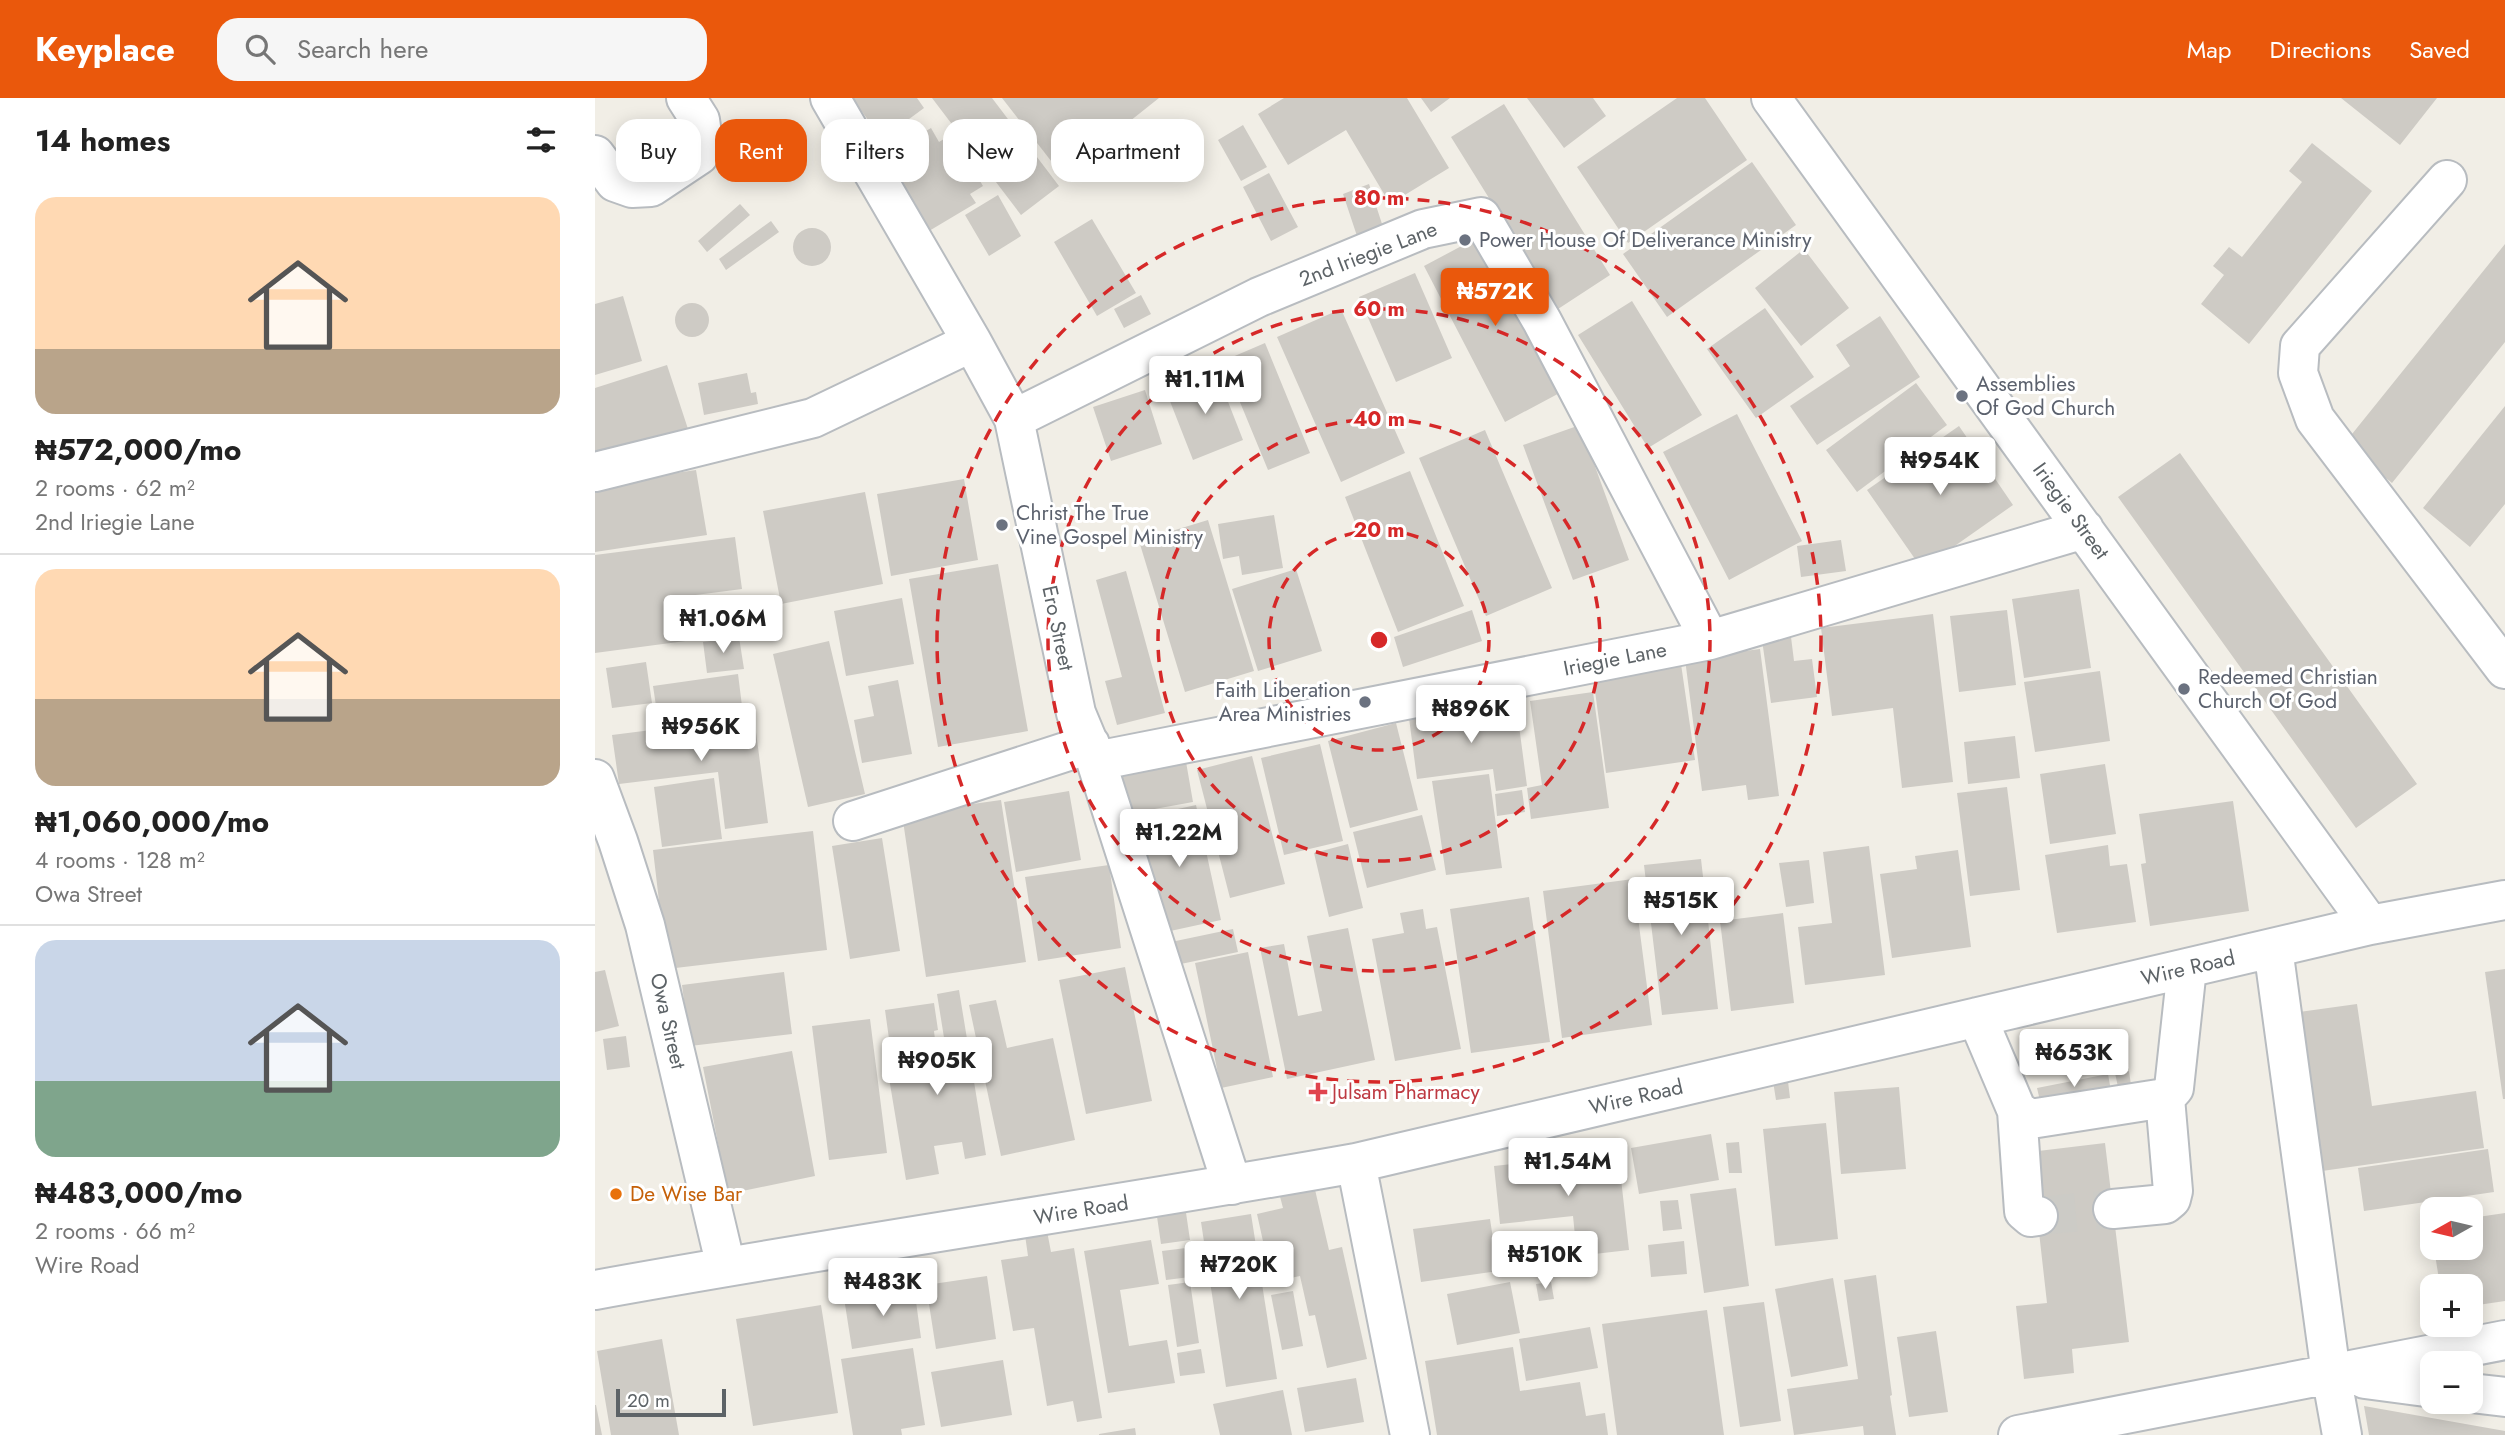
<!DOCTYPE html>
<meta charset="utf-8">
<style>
:root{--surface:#fff;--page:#f6f6f6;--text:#222;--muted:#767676;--line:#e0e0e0;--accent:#ea580c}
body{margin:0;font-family:Jost,sans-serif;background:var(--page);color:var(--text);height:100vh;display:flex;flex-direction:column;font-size:26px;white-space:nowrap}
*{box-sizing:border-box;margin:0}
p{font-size:23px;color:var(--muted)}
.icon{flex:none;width:38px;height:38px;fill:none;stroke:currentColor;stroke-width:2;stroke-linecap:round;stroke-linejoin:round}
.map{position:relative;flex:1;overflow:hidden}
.panel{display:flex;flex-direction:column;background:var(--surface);width:595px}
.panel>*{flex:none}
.top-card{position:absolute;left:21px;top:21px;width:665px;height:63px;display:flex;gap:14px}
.needle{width:46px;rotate:262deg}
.controls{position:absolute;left:1825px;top:1099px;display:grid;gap:14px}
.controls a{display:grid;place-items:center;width:63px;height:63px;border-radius:14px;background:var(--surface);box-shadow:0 4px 18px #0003;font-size:35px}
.scale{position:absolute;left:21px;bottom:18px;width:110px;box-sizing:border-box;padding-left:7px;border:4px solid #5d6367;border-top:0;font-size:19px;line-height:24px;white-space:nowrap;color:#5d6367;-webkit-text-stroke:5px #fff;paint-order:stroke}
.price{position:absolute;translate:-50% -60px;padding:0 16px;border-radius:7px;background:#fff;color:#222;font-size:23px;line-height:46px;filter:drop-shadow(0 2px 4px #0008)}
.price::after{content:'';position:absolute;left:50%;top:42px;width:21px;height:16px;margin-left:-10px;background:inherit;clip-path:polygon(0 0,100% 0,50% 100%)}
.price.on{background:var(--accent);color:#fff}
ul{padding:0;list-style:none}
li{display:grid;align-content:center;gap:14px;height:371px;padding:0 35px}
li+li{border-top:2px solid var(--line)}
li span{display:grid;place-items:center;height:217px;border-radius:21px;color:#555}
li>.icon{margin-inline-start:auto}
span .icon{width:126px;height:126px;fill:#fffc;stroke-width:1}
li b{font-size:30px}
h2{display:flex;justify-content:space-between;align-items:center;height:84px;padding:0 35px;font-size:30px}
.tag{padding:0 24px;border-radius:21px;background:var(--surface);box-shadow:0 4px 18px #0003;font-size:24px;line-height:63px}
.tag.on{background:var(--accent);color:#fff}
header{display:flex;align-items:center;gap:42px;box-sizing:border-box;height:98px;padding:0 35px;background:var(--accent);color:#fff}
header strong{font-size:33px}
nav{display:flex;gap:38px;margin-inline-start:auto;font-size:24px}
.search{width:490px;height:63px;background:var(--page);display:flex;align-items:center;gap:18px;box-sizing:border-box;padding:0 24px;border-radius:21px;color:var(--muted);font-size:26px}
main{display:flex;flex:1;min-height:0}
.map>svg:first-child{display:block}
.building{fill:#cecbc5}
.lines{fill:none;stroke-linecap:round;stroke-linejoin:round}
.minor-tunnel{stroke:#cccbc6;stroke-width:38;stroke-dasharray:38 19;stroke-linecap:butt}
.minor-casing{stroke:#b8bcc0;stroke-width:42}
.minor{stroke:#fff;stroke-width:38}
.ring{fill:none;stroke:#d62828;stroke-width:3.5;stroke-dasharray:12 9}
.worship-dot{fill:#6b7280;stroke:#fff;stroke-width:2.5}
.health-dot{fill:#e0444e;stroke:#fff;stroke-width:2.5}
.food-dot{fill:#e8710a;stroke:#fff;stroke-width:2.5}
.labels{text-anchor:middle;stroke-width:6;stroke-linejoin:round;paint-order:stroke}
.worship-label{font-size:21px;fill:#5b616d;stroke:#fff;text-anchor:start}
.street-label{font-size:21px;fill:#5d6367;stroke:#fff}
.health-label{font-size:21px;fill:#be3a42;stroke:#fff;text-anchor:start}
.food-label{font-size:21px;fill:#c56008;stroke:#fff;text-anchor:start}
.centre{fill:#d62828;stroke:#fff;stroke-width:3.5}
.ring-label{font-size:21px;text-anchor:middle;font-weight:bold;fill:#d62828;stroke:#fff;stroke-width:6;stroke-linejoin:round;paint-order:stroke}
</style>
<header>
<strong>Keyplace</strong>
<div class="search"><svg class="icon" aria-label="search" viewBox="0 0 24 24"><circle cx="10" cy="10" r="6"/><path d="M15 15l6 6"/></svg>Search here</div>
<nav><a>Map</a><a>Directions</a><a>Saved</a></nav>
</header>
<main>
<section class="panel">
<h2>14 homes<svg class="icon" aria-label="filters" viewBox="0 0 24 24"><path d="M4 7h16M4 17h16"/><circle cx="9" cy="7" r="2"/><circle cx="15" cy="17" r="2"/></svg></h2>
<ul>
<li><span style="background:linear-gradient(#ffd9b3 70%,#b9a48a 0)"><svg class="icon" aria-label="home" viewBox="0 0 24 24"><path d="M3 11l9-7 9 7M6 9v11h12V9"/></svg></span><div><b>₦572,000/mo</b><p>2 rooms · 62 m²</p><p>2nd Iriegie Lane</p></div></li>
<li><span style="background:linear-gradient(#ffd9b3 60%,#b9a48a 0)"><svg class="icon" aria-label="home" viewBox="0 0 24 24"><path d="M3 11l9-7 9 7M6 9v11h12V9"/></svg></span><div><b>₦1,060,000/mo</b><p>4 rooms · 128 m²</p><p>Owa Street</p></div></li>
<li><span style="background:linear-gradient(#c9d6e8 65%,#7fa58c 0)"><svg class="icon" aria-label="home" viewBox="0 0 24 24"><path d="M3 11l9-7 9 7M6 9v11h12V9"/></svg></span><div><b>₦483,000/mo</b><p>2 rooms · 66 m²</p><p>Wire Road</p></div></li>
</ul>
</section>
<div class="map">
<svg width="1910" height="1337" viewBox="0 0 1910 1337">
<rect width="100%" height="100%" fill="#f1eee6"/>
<path class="building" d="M 257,0 L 322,0 L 329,10 L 287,41 Z
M 337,0 L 397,0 L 464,88 L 426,117 Z
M 407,0 L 564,0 L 467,77 Z
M 689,0 L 812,0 L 854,70 L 795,106 L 751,32 L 693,67 L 663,16 Z
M 826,0 L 855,0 L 836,14 Z
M 932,0 L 998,0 L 1011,18 L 969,50 Z
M 1082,0 L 1110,0 L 1152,62 L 1033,145 L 982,69 Z
M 1746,0 L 1842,0 L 1805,47 Z
M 909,6 L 1015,177 L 963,211 L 856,39 Z
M 648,27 L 672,69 L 646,83 L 623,42 Z
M 336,30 L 344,44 L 357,36 L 388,88 L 375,96 L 381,105 L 334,133 L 289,58 Z
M 168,35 L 194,77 L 181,84 L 155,43 Z
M 1717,45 L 1777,93 L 1654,246 L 1606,206 L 1629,177 L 1618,168 L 1634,149 L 1647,159 L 1707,84 L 1694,73 Z
M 1157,64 L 1201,127 L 1072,219 L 1028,156 Z
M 674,75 L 703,129 L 676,143 L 648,89 Z
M 774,86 L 788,129 L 762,138 L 748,96 Z
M 403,97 L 426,138 L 394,158 L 370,117 Z
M 145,106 L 155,117 L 112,154 L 103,143 Z
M 497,121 L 541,195 L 502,218 L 459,144 Z
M 176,123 L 184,134 L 131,172 L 124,161 Z
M198 149a19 19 0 1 1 38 0a19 19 0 1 1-38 0Z
M 891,135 L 972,291 L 910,324 L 829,168 Z
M 1910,146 L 1910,244 L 1797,385 L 1749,346 Z
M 1209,151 L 1254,210 L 1206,248 L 1160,190 Z
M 820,175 L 857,260 L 801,284 L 764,199 Z
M 546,197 L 556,216 L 529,230 L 519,211 Z
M 28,198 L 47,263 L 0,277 L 0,206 Z
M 1037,203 L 1107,317 L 1053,350 L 983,237 Z
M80 222a17 17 0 1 1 34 0a17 17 0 1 1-34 0Z
M 1170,210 L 1219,279 L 1161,320 L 1112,251 Z
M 746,211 L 810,355 L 746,384 L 682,239 Z
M 1285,218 L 1325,279 L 1222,347 L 1195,308 L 1255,268 L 1241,247 Z
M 670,245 L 715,355 L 673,372 L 628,263 Z
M 72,267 L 93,331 L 0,361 L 0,290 Z
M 621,273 L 648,342 L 598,362 L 571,293 Z
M 152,275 L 156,295 L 161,294 L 163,306 L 109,317 L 103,285 Z
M 1321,285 L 1352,327 L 1262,394 L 1231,352 Z
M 550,292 L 567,346 L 516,363 L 498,309 Z
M 1910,308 L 1910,406 L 1875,449 L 1828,410 Z
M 1142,316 L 1207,443 L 1134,482 L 1068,354 Z
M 985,327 L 1034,462 L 978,482 L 928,347 Z
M 1364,328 L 1418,407 L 1327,471 L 1272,392 Z
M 890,332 L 957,490 L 891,518 L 824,360 Z
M 1585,355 L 1822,686 L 1761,730 L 1523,399 Z
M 101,372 L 112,437 L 0,454 L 0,387 Z
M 815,373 L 869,508 L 803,534 L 750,399 Z
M 369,381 L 383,462 L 296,478 L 282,396 Z
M 270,394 L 288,486 L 186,506 L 168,413 Z
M 679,417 L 688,470 L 647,477 L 644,458 L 628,461 L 623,426 Z
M 613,422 L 659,573 L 590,594 L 544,443 Z
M 140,439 L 147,491 L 93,498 L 98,542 L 0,555 L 0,457 Z
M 1246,442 L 1251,473 L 1206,479 L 1202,448 Z
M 403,466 L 433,633 L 343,649 L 314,481 Z
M 701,471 L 727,553 L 663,573 L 637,491 Z
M 531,473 L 570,615 L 522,627 L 510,583 L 527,579 L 501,482 Z
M 1484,491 L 1496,570 L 1429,580 L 1417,501 Z
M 307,500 L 319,566 L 251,578 L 239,513 Z
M 877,512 L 887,543 L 808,569 L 799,539 Z
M 1412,512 L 1421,587 L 1364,594 L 1355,518 Z
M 1338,516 L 1358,684 L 1307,690 L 1298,610 L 1237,618 L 1226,530 Z
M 144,539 L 149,571 L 112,575 L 108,544 Z
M 1196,539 L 1199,563 L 1217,561 L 1222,599 L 1176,605 L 1167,542 Z
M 234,543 L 270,696 L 213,709 L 178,556 Z
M 1165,551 L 1184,698 L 1153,702 L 1151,687 L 1107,693 L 1090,561 Z
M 51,564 L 57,605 L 17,610 L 11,570 Z
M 1086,566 L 1100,662 L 1011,675 L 998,578 Z
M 1505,573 L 1515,643 L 1440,654 L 1429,584 Z
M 143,576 L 148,616 L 64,628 L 58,588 Z
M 303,582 L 317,656 L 267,665 L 259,622 L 279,618 L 273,588 Z
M 998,594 L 1014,710 L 936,721 L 932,690 L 947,687 L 935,603 Z
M 921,605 L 932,688 L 901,693 L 898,671 L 822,681 L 814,620 Z
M 159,619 L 173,725 L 130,731 L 123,674 L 24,686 L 17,637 Z
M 801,625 L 823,712 L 755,730 L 733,643 Z
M 1420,638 L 1425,680 L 1373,686 L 1369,644 Z
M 725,646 L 748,743 L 689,757 L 666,660 Z
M 590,658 L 598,704 L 532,716 L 523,671 Z
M 657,658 L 690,786 L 635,800 L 602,672 Z
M 1510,666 L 1521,736 L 1455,746 L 1445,676 Z
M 894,676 L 907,770 L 851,777 L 837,683 Z
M 119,680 L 127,741 L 67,749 L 59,689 Z
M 1412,689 L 1425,792 L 1375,798 L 1362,695 Z
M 927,692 L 930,714 L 902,718 L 900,696 Z
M 474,693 L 486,762 L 421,774 L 409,704 Z
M 406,702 L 431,864 L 331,879 L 307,716 Z
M 1638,703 L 1654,813 L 1555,828 L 1546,766 L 1551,765 L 1544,716 Z
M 601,707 L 626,822 L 566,835 L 542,720 Z
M 827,717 L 841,772 L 772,790 L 758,734 Z
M 218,733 L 232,852 L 72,871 L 58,752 Z
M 287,740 L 305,853 L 255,861 L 237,748 Z
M 753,746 L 768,810 L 734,819 L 719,755 Z
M 1513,747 L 1515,768 L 1532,766 L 1541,824 L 1462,835 L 1450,757 Z
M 1274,748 L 1290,877 L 1210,887 L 1203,829 L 1237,825 L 1228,754 Z
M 1363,752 L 1376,849 L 1297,860 L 1285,776 L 1322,771 L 1320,758 Z
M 1106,761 L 1123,911 L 1067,917 L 1049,767 Z
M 1214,762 L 1219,805 L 1191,809 L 1184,765 Z
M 514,767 L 526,850 L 443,863 L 430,779 Z
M 1038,781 L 1057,927 L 967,940 L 948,793 Z
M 934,799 L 955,944 L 876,955 L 855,811 Z
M 828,811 L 831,831 L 842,829 L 866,951 L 800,963 L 777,841 L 809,835 L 805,815 Z
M 1188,815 L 1199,905 L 1136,913 L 1125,823 Z
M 753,830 L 780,962 L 692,981 L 665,850 L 689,846 L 703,918 L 727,913 L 712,838 Z
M 638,831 L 643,854 L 581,867 L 576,844 Z
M 653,854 L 678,979 L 626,990 L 600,865 Z
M 530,869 L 557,1003 L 491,1016 L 464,882 Z
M 1910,871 L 1910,1001 L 1908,1001 L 1890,874 Z
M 10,872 L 24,928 L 0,934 L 0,874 Z
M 189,874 L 197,936 L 95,948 L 87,887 Z
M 364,892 L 391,1057 L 370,1061 L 367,1044 L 339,1048 L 344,1076 L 311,1082 L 291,962 L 351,952 L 342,896 Z
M 401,902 L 412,950 L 458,940 L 480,1042 L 406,1058 L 374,907 Z
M 339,905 L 343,932 L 339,933 L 341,950 L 315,954 L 314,945 L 295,948 L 290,912 Z
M 1762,906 L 1777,1008 L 1881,993 L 1889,1050 L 1720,1074 L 1697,915 Z
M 275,921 L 292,1055 L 234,1062 L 217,928 Z
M 31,938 L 35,969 L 12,972 L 8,941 Z
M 197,953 L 220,1078 L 133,1096 L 108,969 Z
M 1534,973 L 1536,987 L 1523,989 L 1520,975 Z
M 1192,975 L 1195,1000 L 1181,1002 L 1177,977 Z
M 1513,976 L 1516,993 L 1446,1007 L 1442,990 Z
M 1304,989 L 1311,1071 L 1246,1076 L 1239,994 Z
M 1231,1025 L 1243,1141 L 1180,1148 L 1168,1031 Z
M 1116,1036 L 1124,1082 L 1044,1096 L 1036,1050 Z
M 1144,1044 L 1147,1075 L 1134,1075 L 1131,1045 Z
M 1510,1045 L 1534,1244 L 1477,1251 L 1479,1275 L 1429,1281 L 1421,1208 L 1452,1205 L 1435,1054 Z
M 1893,1051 L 1899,1094 L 1769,1113 L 1763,1070 Z
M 1023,1054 L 1034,1152 L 982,1158 L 978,1118 L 905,1126 L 899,1068 Z
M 718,1083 L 734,1152 L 747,1149 L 772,1261 L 732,1270 L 720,1217 L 714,1218 L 705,1178 L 677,1184 L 662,1116 L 688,1110 L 683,1091 Z
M 1141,1090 L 1154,1188 L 1109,1195 L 1095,1096 Z
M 589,1101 L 595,1142 L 566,1146 L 560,1105 Z
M 1083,1102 L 1087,1131 L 1068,1133 L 1065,1103 Z
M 1910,1115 L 1910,1203 L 1876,1208 L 1876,1188 L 1845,1188 L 1839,1150 L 1876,1150 L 1876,1120 Z
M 656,1116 L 682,1281 L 631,1289 L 606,1124 Z
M 895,1121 L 903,1173 L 826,1184 L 818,1131 Z
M 452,1133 L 456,1154 L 479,1150 L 507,1320 L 482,1324 L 478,1303 L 452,1308 L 439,1230 L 418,1233 L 406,1162 L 433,1158 L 430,1137 Z
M 556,1142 L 564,1186 L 525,1192 L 534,1248 L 572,1242 L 580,1285 L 513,1295 L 489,1153 Z
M 1089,1143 L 1092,1176 L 1056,1179 L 1053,1147 Z
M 591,1150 L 595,1179 L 571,1182 L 567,1153 Z
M 1281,1177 L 1297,1297 L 1295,1298 L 1301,1337 L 1269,1337 L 1268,1328 L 1199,1337 L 1192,1291 L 1263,1281 L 1249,1182 Z
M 392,1178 L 401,1241 L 341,1251 L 331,1187 Z
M 1238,1180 L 1253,1268 L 1196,1279 L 1180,1191 Z
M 595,1184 L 604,1245 L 582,1249 L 573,1187 Z
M 915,1184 L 925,1235 L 862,1247 L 852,1196 Z
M 956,1184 L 959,1201 L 944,1203 L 941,1186 Z
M 319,1189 L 326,1240 L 257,1251 L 249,1200 Z
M 698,1193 L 708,1248 L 687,1252 L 676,1197 Z
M 1169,1204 L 1186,1323 L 1145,1329 L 1128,1209 Z
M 226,1207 L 243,1315 L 158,1328 L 141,1221 Z
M 1112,1212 L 1129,1337 L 1022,1337 L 1007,1226 Z
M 995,1229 L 1003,1270 L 931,1283 L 924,1241 Z
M 1341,1233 L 1353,1314 L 1314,1319 L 1302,1239 Z
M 67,1241 L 84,1337 L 16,1337 L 2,1253 Z
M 918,1249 L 925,1293 L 985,1284 L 991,1318 L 1010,1315 L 1013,1337 L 842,1337 L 830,1263 Z
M 318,1250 L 330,1327 L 306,1331 L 307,1337 L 258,1337 L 246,1261 Z
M 606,1251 L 610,1275 L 585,1278 L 582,1255 Z
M 408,1262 L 417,1317 L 346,1329 L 336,1274 Z
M 761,1280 L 769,1324 L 710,1334 L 702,1290 Z
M 688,1292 L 697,1337 L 625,1337 L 618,1306 Z
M 0,1307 L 1,1307 L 7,1337 L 0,1337 Z
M 1769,1308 L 1910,1333 L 1910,1337 L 1774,1337 Z
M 540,1330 L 541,1337 L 504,1337 L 504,1336 Z"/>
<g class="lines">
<path class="minor-tunnel" d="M 1443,1118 L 1518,1111"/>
<g class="minor-casing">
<path id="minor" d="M 235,0 L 377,244 L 419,321 L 481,615 L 501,663 L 637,1087
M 1176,0 L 1775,827
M 0,57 L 20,84 L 37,90 L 56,89 L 104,57 L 108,43 L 105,22 L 91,0
M 1852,82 L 1705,248 L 1703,275 L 1720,321 L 1910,571
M 419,321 L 664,199 L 828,131 L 886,119 L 947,223 L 1115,542
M 0,374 L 218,320 L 377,244
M 501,663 L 1115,542 L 1489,431
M 0,681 L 23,743 L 50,827 L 131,1169
M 258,723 L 495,646
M 1678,850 L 1736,1276 L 1747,1337
M 1382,919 L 1422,1013 L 1436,1021 L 1570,1000 L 1579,990 L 1592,870
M 1422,1013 L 1429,1113 L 1436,1119 L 1443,1118
M 761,1065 L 815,1337
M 1518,1111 L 1570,1106 L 1576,1101 L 1578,1093 L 1570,1000
M 0,1192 C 253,1146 508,1110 761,1065 L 1775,827 L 1910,802
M 1770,1281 L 1838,1290
M 1876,1295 L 1910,1299
M 1423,1337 L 1910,1242"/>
</g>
<use href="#minor" class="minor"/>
</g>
<g class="ring">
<circle cx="784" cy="542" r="110"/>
<circle cx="784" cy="542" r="221"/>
<circle cx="784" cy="542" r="331"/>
<circle cx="784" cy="542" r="442"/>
</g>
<g class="worship-dot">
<circle cx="870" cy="142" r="7"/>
<circle cx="1367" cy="298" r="7"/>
<circle cx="407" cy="427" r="7"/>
<circle cx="1589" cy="591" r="7"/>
<circle cx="770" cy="604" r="7"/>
</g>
<path class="health-dot" d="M719.5 983.5h7v7h7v7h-7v7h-7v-7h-7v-7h7z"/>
<circle class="food-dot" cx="21" cy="1096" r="7"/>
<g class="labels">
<g class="worship-label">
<text x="884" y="149">Power House Of Deliverance Ministry</text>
<text x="1381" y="293">Assemblies<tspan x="1381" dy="24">Of God Church</tspan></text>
<text x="421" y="422">Christ The True<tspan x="421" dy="24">Vine Gospel Ministry</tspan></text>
<text x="1603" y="586">Redeemed Christian<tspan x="1603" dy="24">Church Of God</tspan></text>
<text x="756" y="599" text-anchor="end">Faith Liberation<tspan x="756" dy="24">Area Ministries</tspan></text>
</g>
<g class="street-label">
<text transform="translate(773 156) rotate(-21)" y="7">2nd Iriegie Lane</text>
<text transform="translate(1476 413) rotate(54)" y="7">Iriegie Street</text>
<text transform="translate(463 530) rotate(78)" y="7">Ero Street</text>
<text transform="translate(1020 561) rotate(-11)" y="7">Iriegie Lane</text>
<text transform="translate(1593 870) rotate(-13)" y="7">Wire Road</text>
<text transform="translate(73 923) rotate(77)" y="7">Owa Street</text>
<text transform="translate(1041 999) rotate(-13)" y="7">Wire Road</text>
<text transform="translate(486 1112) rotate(-9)" y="7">Wire Road</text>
</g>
<g class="health-label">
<text x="737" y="1001">Julsam Pharmacy</text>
</g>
<g class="food-label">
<text x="35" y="1103">De Wise Bar</text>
</g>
</g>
<circle cx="784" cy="542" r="10" class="centre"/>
<g class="ring-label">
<text x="784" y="107">80 m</text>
<text x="784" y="218">60 m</text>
<text x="784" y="328">40 m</text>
<text x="784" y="439">20 m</text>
</g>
</svg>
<div class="controls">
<a><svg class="needle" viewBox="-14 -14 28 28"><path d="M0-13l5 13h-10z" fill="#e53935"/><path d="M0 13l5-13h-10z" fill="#767676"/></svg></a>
<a>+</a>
<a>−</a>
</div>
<div class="scale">20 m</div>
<b class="price on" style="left:900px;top:230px">₦572K</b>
<b class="price" style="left:610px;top:318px">₦1.11M</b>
<b class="price" style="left:1345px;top:399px">₦954K</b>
<b class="price" style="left:128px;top:557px">₦1.06M</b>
<b class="price" style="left:876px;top:647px">₦896K</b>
<b class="price" style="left:106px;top:665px">₦956K</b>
<b class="price" style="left:584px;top:771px">₦1.22M</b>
<b class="price" style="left:1086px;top:839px">₦515K</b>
<b class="price" style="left:1479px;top:991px">₦653K</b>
<b class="price" style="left:342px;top:999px">₦905K</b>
<b class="price" style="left:973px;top:1100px">₦1.54M</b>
<b class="price" style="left:950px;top:1193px">₦510K</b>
<b class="price" style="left:644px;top:1203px">₦720K</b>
<b class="price" style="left:288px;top:1220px">₦483K</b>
<div class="top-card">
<a class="tag">Buy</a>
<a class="tag on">Rent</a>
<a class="tag">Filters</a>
<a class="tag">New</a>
<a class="tag">Apartment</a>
</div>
</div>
</main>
